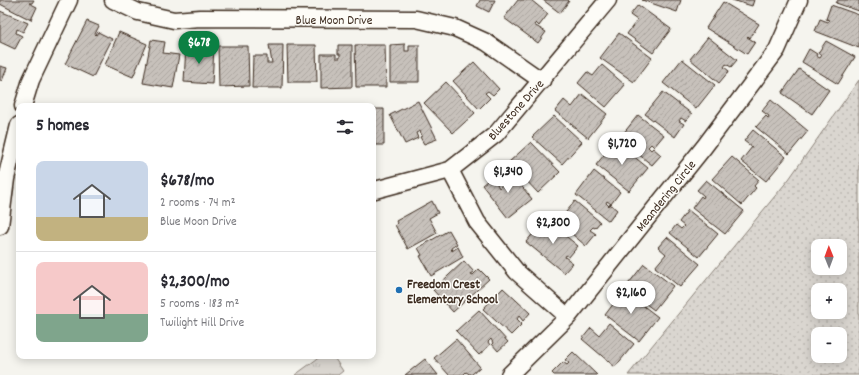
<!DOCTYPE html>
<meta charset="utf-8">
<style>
:root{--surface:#fff;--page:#f7f7f7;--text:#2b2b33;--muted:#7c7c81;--line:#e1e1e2;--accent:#0b8043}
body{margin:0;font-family:Dekko,sans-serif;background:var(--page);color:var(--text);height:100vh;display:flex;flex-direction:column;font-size:15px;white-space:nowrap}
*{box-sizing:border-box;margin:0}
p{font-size:13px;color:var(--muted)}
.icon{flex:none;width:22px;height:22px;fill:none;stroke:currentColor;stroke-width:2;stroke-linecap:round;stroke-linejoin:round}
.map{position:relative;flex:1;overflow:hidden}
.panel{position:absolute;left:16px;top:103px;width:360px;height:256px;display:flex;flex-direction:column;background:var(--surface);border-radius:8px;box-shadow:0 2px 10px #0003}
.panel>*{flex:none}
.needle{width:26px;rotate:359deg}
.fabs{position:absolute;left:811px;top:239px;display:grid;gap:8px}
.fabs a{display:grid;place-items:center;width:36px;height:36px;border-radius:8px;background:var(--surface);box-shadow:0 2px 10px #0003;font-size:20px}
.price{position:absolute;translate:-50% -34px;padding:0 9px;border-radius:14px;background:#fff;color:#222;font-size:13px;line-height:26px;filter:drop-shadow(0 1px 2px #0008)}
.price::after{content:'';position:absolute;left:50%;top:24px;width:12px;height:9px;margin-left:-6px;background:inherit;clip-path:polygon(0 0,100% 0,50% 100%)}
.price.current{background:var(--accent);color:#fff}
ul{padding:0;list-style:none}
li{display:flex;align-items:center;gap:12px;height:100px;padding:0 20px}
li+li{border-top:1px solid var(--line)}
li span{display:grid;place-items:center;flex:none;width:112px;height:80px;border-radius:8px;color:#555}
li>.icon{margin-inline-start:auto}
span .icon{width:48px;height:48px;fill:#fffc;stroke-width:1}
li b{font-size:17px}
h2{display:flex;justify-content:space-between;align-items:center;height:48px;padding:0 20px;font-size:17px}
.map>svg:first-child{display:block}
.grass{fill:url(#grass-dots);stroke:#8a8077;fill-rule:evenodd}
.park{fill:url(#park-tufts);stroke:#8a8077}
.building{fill:url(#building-hatch);stroke:#3b2a1e}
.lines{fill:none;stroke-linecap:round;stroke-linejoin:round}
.minor-casing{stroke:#3b2a1e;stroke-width:19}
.minor{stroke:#fdfcf7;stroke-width:16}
.poi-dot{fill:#1f6fb2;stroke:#fdfcf7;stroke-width:1.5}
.labels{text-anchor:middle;stroke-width:3;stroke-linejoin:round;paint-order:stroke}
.street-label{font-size:13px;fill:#3b2a1e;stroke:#fdfcf7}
.poi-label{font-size:13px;font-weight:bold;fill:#3b2a1e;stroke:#fdfcf7;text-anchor:start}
</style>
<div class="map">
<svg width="859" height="375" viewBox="0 0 859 375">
<defs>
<pattern id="grass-dots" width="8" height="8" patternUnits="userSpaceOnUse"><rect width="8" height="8" fill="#dad6d0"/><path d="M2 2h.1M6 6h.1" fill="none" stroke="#bcb8b2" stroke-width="1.8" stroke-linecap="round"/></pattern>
<pattern id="park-tufts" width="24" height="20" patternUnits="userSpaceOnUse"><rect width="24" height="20" fill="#dad6d0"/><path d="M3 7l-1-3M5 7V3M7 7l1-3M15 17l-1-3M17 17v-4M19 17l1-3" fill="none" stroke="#bcb8b2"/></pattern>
<pattern id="building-hatch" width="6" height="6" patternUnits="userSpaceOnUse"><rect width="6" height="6" fill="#c7c1bb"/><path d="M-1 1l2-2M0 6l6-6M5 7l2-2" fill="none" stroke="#aca6a0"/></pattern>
</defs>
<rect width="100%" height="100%" fill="#f5f4ee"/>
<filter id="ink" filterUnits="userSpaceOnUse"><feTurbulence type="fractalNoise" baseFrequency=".025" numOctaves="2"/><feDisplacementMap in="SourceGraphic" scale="8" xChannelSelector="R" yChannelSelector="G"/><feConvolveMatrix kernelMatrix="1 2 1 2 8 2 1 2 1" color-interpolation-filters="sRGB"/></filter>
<g filter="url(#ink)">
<path class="grass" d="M 859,80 L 859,375 L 628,375 L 789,179 ZM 818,246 L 840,246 L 840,268 L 818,268 ZM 818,290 L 840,290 L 840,312 L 818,312 ZM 818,334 L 840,334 L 840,356 L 818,356 Z"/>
<path class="park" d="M 321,356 L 333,356 L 343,371 L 338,375 L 295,375 Z"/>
<path class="building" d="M 0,0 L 34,0 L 32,3 L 29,3 L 37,7 L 31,20 L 0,4 Z
M 480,0 L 495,0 L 489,12 L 477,6 Z
M 518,0 L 531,0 L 548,14 L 539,26 L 536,23 L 534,25 L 546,32 L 538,43 L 504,18 Z
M 543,0 L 568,0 L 569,1 L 560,13 Z
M 642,0 L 681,0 L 677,12 Z
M 732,0 L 754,0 L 752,6 Z
M 838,0 L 859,0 L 859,11 L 836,3 Z
M 723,2 L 759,24 L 750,38 L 748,36 L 747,37 L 755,42 L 747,54 L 706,28 Z
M 638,5 L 671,29 L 653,53 L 627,34 L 637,20 L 630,15 Z
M 831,5 L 859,15 L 859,48 L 815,31 L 820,19 L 828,22 L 829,20 L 826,19 Z
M 0,11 L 28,23 L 23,32 L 17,29 L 16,33 L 22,36 L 15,49 L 0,42 Z
M 87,21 L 99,26 L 95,34 L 96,35 L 98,32 L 112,39 L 93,77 L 65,64 Z
M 119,32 L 147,44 L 133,77 L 105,65 Z
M 619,33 L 652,58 L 634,82 L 600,58 Z
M 708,37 L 737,60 L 731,67 L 726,64 L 724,67 L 729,71 L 719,83 L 690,59 Z
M 151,40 L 165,42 L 163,53 L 179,55 L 173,88 L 143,83 Z
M 826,41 L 855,57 L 838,84 L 802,62 L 809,49 L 817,54 L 816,56 L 820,58 L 822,55 L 818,53 Z
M 405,44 L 405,51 L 409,51 L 409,45 L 419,45 L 419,82 L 390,82 L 390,45 Z
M 186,45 L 201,46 L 200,52 L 205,53 L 205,47 L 214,47 L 212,84 L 184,82 Z
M 269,45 L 283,45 L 282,88 L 252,88 L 253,56 L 267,56 L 267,63 L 272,63 Z
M 287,45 L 316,45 L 317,82 L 288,82 Z
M 338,45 L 352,45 L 352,87 L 321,88 L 321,54 L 336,54 L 336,58 L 340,58 L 340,54 L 338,54 Z
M 355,45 L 385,45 L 386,87 L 356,87 Z
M 218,46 L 248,46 L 249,86 L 219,87 Z
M 682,59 L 715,85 L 696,109 L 663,83 Z
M 474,62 L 499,89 L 493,95 L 488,91 L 485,93 L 490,98 L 479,109 L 453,81 Z
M 602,65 L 625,85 L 606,107 L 578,83 L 587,72 L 593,76 Z
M 0,66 L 7,68 L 2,81 L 0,80 Z
M 799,69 L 829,90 L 812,114 L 782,93 Z
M 446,82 L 475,113 L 453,133 L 424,103 Z
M 663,92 L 692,114 L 686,121 L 681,118 L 679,121 L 684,124 L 675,137 L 645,114 Z
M 582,94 L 607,114 L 588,138 L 555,111 L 564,100 L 572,107 Z
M 771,100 L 808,131 L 789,154 L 756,127 L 766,116 L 768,118 L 769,116 L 762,111 Z
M 418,101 L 437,139 L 424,144 L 420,137 L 422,136 L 420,131 L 416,133 L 418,138 L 405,144 L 390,115 Z
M 373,109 L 384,109 L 384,145 L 375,145 L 375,140 L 373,140 Z
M 638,115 L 664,135 L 654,147 L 651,144 L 648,147 L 651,150 L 653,148 L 661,155 L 652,165 L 619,139 Z
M 554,116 L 582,142 L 562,164 L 532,137 Z
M 753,130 L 786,157 L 766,181 L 741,161 L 752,147 L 744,141 Z
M 615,141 L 648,168 L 629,191 L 596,165 Z
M 531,142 L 560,172 L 538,193 L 509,162 Z
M 732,157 L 759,180 L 754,186 L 756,188 L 742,205 L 712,179 Z
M 594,171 L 620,192 L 611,204 L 607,201 L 606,203 L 609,206 L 610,204 L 617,210 L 609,221 L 576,195 Z
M 511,173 L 532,199 L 508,218 L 482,185 L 493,176 L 498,183 L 497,184 L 499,188 L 502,185 L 500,183 Z
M 706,180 L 744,211 L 725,234 L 692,208 L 701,196 L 703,198 L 704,196 L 697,190 Z
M 432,201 L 438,213 L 429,218 L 437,233 L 408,249 L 395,225 L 397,223 L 396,221 Z
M 575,201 L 600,222 L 595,228 L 593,227 L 590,230 L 596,234 L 586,246 L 558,222 Z
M 688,210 L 718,234 L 699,257 L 670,233 L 676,225 L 681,229 L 684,226 L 679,222 Z
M 545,219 L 578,246 L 569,257 L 566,255 L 565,257 L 573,263 L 564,273 L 526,242 Z
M 449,230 L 457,244 L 451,248 L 452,251 L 458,247 L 463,257 L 431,276 L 420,256 L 422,255 L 418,248 Z
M 667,237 L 700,264 L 680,287 L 655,267 L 666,254 L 658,247 Z
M 464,261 L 474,272 L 471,274 L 473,275 L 479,269 L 489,279 L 453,312 L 433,290 Z
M 644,264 L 673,286 L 654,310 L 625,288 Z
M 619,287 L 658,317 L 639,341 L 605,315 L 614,303 L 617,305 L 618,304 L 611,298 Z
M 503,288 L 530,313 L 523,321 L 519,316 L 517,319 L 522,324 L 511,335 L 483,309 Z
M 479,310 L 508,342 L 498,351 L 492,344 L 493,343 L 491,339 L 488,342 L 490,345 L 479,355 L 456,331 Z
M 609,323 L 634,344 L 615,367 L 582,339 L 591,328 L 599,335 Z
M 456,339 L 480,367 L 471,375 L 466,372 L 463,375 L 449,375 L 434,358 Z
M 573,352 L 597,375 L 554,375 L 552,373 L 563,362 L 567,365 L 569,363 L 565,360 Z
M 425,359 L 438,375 L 405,375 Z"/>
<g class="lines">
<g class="minor-casing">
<path id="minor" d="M 113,0 L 138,12 L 174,20 L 200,18 L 416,19 L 455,28 L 486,42 L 542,81
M 23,106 L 31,80 L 69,0
M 450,170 L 477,222 L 517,272 L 568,317
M 375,190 L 450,170 L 496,134 L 608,0
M 0,226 L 6,179 L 19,125
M 509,375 L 568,317 L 704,147 L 777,50 L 799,0"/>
</g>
<use href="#minor" class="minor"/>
</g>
</g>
<circle class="poi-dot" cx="399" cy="290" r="4"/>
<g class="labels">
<g class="street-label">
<text x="334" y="24">Blue Moon Drive</text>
<text transform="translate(515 109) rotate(-48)" y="5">Bluestone Drive</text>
<text transform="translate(665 195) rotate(-51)" y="5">Meandering Circle</text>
</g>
<g class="poi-label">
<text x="407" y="288">Freedom Crest<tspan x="407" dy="15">Elementary School</tspan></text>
</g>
</g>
</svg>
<div class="fabs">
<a><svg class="needle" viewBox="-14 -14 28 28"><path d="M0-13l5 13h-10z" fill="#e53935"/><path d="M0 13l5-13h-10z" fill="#7c7c81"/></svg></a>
<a>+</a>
<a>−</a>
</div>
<b class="price current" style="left:199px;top:65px">$678</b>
<b class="price" style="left:622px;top:166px">$1,720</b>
<b class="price" style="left:508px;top:194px">$1,340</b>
<b class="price" style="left:553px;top:245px">$2,300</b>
<b class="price" style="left:631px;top:315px">$2,160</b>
<section class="panel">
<h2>5 homes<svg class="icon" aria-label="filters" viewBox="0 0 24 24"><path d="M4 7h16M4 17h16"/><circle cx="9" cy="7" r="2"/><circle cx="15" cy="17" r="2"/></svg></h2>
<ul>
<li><span style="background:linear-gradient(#c9d6e8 70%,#c2b280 0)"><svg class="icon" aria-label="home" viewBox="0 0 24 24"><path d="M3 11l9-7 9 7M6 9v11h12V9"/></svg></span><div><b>$678/mo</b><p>2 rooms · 74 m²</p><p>Blue Moon Drive</p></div></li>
<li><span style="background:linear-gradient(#f6c9c9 65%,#7fa58c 0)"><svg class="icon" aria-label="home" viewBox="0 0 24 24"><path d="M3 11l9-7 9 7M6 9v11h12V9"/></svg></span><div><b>$2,300/mo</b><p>5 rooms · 183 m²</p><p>Twilight Hill Drive</p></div></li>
</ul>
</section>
</div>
